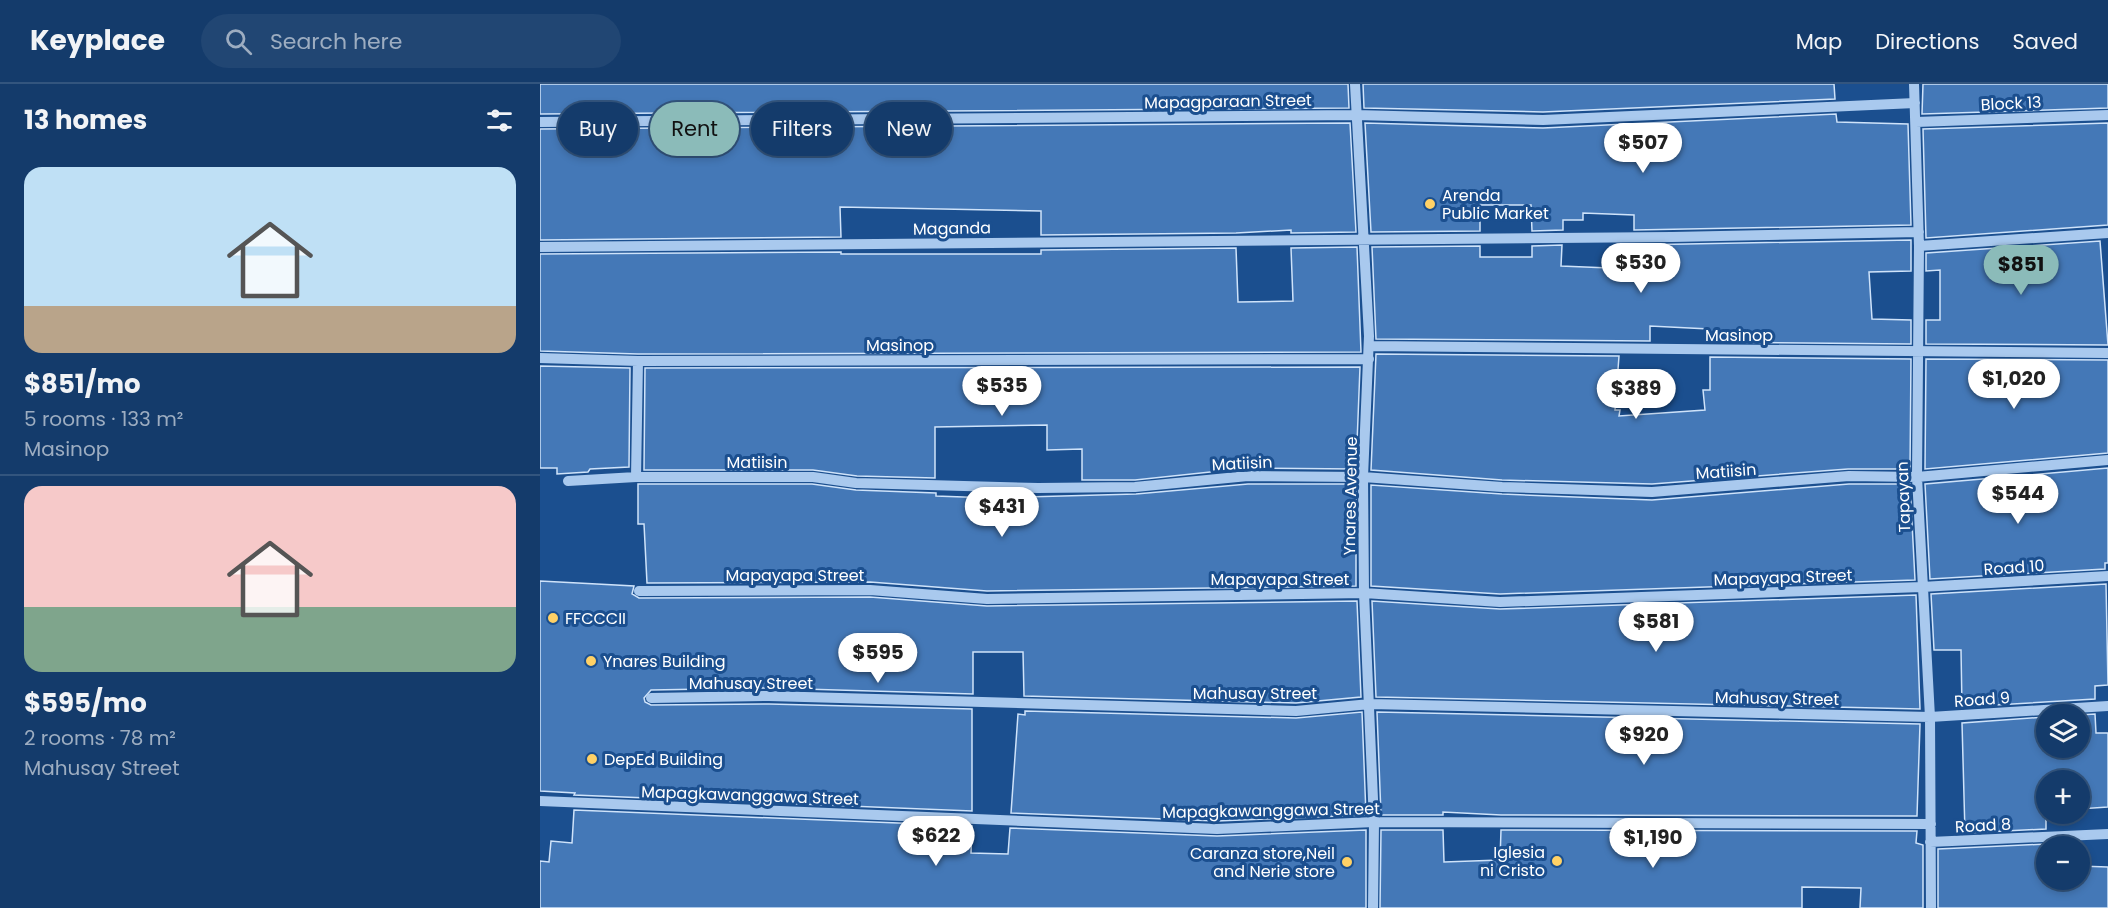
<!DOCTYPE html>
<meta charset="utf-8">
<style>
:root{--surface:#143b6b;--page:#214673;--text:#f1f3f6;--muted:#9dadc1;--line:#33557e;--accent:#8bbbb9}
body{margin:0;font-family:Poppins,sans-serif;background:var(--page);color:var(--text);height:100vh;display:flex;flex-direction:column;font-size:22px;white-space:nowrap}
*{box-sizing:border-box;margin:0}
p{font-size:20px;color:var(--muted)}
.icon{flex:none;width:33px;height:33px;fill:none;stroke:currentColor;stroke-width:2;stroke-linecap:round;stroke-linejoin:round}
.map{position:relative;flex:1;overflow:hidden}
.sheet{display:flex;flex-direction:column;background:var(--surface);width:540px}
.sheet>*{flex:none}
.hud{position:absolute;left:18px;top:18px;width:570px;height:54px;display:flex;gap:12px}
.buttons{position:absolute;left:1496px;top:620px;display:grid;gap:12px}
.buttons a{display:grid;place-items:center;width:54px;height:54px;border-radius:50%;background:var(--surface);box-shadow:0 3px 9px #0003,0 0 0 2px var(--line);font-size:30px}
.price{position:absolute;translate:-50% -51px;padding:0 14px;border-radius:21px;background:#fff;color:#222;font-size:20px;line-height:39px;filter:drop-shadow(0 2px 3px #0008)}
.price::after{content:'';position:absolute;left:50%;top:36px;width:18px;height:14px;margin-left:-9px;background:inherit;clip-path:polygon(0 0,100% 0,50% 100%)}
.price.active{background:var(--accent);color:#111}
ul{padding:0;list-style:none}
li{display:grid;align-content:center;gap:12px;height:318px;padding:0 24px}
li+li{border-top:2px solid var(--line)}
li span{display:grid;place-items:center;height:186px;border-radius:18px;color:#555}
li>.icon{margin-inline-start:auto}
span .icon{width:108px;height:108px;fill:#fffc;stroke-width:1}
li b{font-size:26px}
h2{display:flex;justify-content:space-between;align-items:center;height:72px;padding:0 24px;font-size:26px}
.pill{padding:0 21px;border-radius:27px;background:var(--surface);box-shadow:0 3px 9px #0003,0 0 0 2px var(--line);font-size:21px;line-height:54px}
.pill.active{background:var(--accent);color:#111}
header{display:flex;align-items:center;gap:36px;box-sizing:border-box;height:84px;padding:0 30px;background:var(--surface);border-bottom:2px solid var(--line)}
header strong{font-size:28px}
nav{display:flex;gap:33px;margin-inline-start:auto;font-size:21px}
.search{width:420px;height:54px;background:var(--page);display:flex;align-items:center;gap:15px;box-sizing:border-box;padding:0 21px;border-radius:33px;color:var(--muted);font-size:22px}
main{display:flex;flex:1;min-height:0}
.map>svg:first-child{display:block}
.building{fill:#4478b7;stroke:#cfe3fa;stroke-width:1.5}
.lines{fill:none;stroke-linecap:round;stroke-linejoin:round}
.minor{stroke:#a9c9ee;stroke-width:10}
.poi-dot{fill:#ffd166;stroke:#1b4f8f;stroke-width:2}
.labels{text-anchor:middle;stroke-width:6;stroke-linejoin:round;paint-order:stroke}
.street-label{font-size:16px;fill:#fff;stroke:#1b4f8f}
.poi-label{font-size:16px;fill:#fff;stroke:#1b4f8f;text-anchor:start}
</style>
<header>
<strong>Keyplace</strong>
<div class="search"><svg class="icon" aria-label="search" viewBox="0 0 24 24"><circle cx="10" cy="10" r="6"/><path d="M15 15l6 6"/></svg>Search here</div>
<nav><a>Map</a><a>Directions</a><a>Saved</a></nav>
</header>
<main>
<section class="sheet">
<h2>13 homes<svg class="icon" aria-label="filters" viewBox="0 0 24 24"><path d="M4 7h16M4 17h16"/><circle cx="9" cy="7" r="2"/><circle cx="15" cy="17" r="2"/></svg></h2>
<ul>
<li><span style="background:linear-gradient(#bfe0f5 75%,#b9a48a 0)"><svg class="icon" aria-label="home" viewBox="0 0 24 24"><path d="M3 11l9-7 9 7M6 9v11h12V9"/></svg></span><div><b>$851/mo</b><p>5 rooms · 133 m²</p><p>Masinop</p></div></li>
<li><span style="background:linear-gradient(#f6c9c9 65%,#7fa58c 0)"><svg class="icon" aria-label="home" viewBox="0 0 24 24"><path d="M3 11l9-7 9 7M6 9v11h12V9"/></svg></span><div><b>$595/mo</b><p>2 rooms · 78 m²</p><p>Mahusay Street</p></div></li>
</ul>
</section>
<div class="map">
<svg width="1568" height="824" viewBox="0 0 1568 824">
<rect width="100%" height="100%" fill="#1b4f8f"/>
<path class="building" d="M 0,0 L 808,0 L 809,24 L 0,30 Z
M 823,0 L 1294,0 L 1295,15 L 1003,28 L 824,24 Z
M 1383,0 L 1568,0 L 1568,24 L 1382,30 Z
M 1296,30 L 1297,38 L 1368,40 L 1371,141 L 1094,146 L 1094,131 L 1043,129 L 1043,136 L 1023,136 L 1023,146 L 992,147 L 991,121 L 940,121 L 940,147 L 831,148 L 825,39 L 1003,44 Z
M 810,39 L 816,148 L 751,149 L 751,146 L 696,149 L 501,151 L 501,127 L 300,123 L 301,153 L 0,156 L 0,45 Z
M 1568,39 L 1568,141 L 1386,154 L 1383,45 Z
M 1371,156 L 1371,187 L 1329,188 L 1332,235 L 1371,236 L 1371,260 L 1170,258 L 1169,245 L 1110,242 L 1110,257 L 836,255 L 832,163 L 940,162 L 940,173 L 992,173 L 992,162 L 1022,161 L 1021,182 L 1093,185 L 1093,161 Z
M 1560,157 L 1568,261 L 1386,260 L 1386,236 L 1400,236 L 1400,186 L 1386,187 L 1386,169 Z
M 817,163 L 821,268 L 98,270 L 0,267 L 0,170 L 301,168 L 301,170 L 501,170 L 501,166 L 696,164 L 698,218 L 753,217 L 751,164 Z
M 836,270 L 1079,272 L 1075,326 L 1080,326 L 1079,332 L 1165,326 L 1163,306 L 1170,306 L 1170,273 L 1371,275 L 1370,385 L 1308,385 L 1112,400 L 962,396 L 831,386 Z
M 1386,275 L 1568,276 L 1568,369 L 1385,385 Z
M 0,282 L 90,284 L 89,383 L 50,385 L 48,388 L 17,390 L 17,384 L 0,384 Z
M 820,283 L 816,385 L 708,384 L 595,396 L 542,396 L 542,365 L 507,366 L 507,341 L 395,343 L 395,394 L 317,392 L 273,386 L 104,386 L 105,284 Z
M 1568,384 L 1568,479 L 1565,479 L 1565,485 L 1390,495 L 1385,400 Z
M 98,400 L 272,400 L 316,406 L 396,409 L 396,412 L 451,414 L 596,410 L 708,400 L 816,400 L 816,502 L 447,507 L 330,498 L 107,499 L 104,440 L 98,440 Z
M 1309,400 L 1370,400 L 1375,496 L 960,510 L 831,502 L 831,401 L 962,410 L 1112,416 Z
M 0,497 L 94,502 L 92,510 L 99,514 L 330,513 L 447,522 L 817,517 L 821,613 L 756,619 L 484,612 L 483,568 L 433,568 L 433,610 L 229,604 L 111,606 L 104,614 L 105,618 L 111,621 L 229,620 L 432,625 L 432,727 L 34,711 L 35,709 L 0,707 Z
M 1566,500 L 1568,601 L 1555,602 L 1555,615 L 1422,623 L 1421,566 L 1394,566 L 1391,510 Z
M 1376,511 L 1380,625 L 836,613 L 832,517 L 960,525 Z
M 485,627 L 756,634 L 822,628 L 826,731 L 677,737 L 471,729 L 478,630 L 485,631 Z
M 837,628 L 1380,640 L 1377,732 L 961,731 L 903,728 L 903,731 L 841,731 Z
M 1555,630 L 1556,649 L 1568,649 L 1568,723 L 1539,725 L 1539,696 L 1506,696 L 1506,745 L 1425,749 L 1422,639 L 1506,633 L 1506,663 L 1539,663 L 1539,631 Z
M 34,726 L 432,742 L 431,769 L 468,770 L 470,744 L 677,752 L 826,746 L 826,824 L 0,824 L 0,777 L 9,778 L 11,757 L 32,759 Z
M 841,746 L 903,746 L 904,778 L 960,776 L 961,746 L 1377,747 L 1376,759 L 1383,761 L 1383,824 L 1320,824 L 1321,804 L 1262,803 L 1262,824 L 840,824 Z
M 1506,760 L 1506,795 L 1539,795 L 1539,782 L 1568,783 L 1568,824 L 1398,824 L 1398,765 Z"/>
<g class="lines">
<path class="minor" d="M 815,0 L 829,252 L 823,393 L 824,509 L 834,738 L 833,824
M 1374,0 L 1379,162 L 1377,393 L 1390,633 L 1391,824
M 0,38 L 816,31 L 1003,36 L 1375,19
M 1376,38 L 1568,31
M 1379,162 L 1568,149
M 0,163 L 1132,153 L 1379,148
M 829,262 L 1568,269
M 0,274 L 98,277 L 829,275
M 96,393 L 98,277
M 28,397 L 96,393 L 273,393 L 316,399 L 498,404 L 595,403 L 708,392 L 823,393 L 962,403 L 1112,408 L 1309,392 L 1377,393 L 1568,376
M 99,507 L 330,506 L 447,515 L 824,509 L 960,518 L 1382,503 L 1568,492
M 111,614 L 229,612 L 756,627 L 830,620 L 1390,633 L 1568,622
M 0,717 L 677,745 L 834,738 L 1391,740
M 1390,758 L 1568,750"/>
</g>
<g class="poi-dot">
<circle cx="890" cy="120" r="6"/>
<circle cx="13" cy="534" r="6"/>
<circle cx="51" cy="577" r="6"/>
<circle cx="52" cy="675" r="6"/>
<circle cx="1017" cy="777" r="6"/>
<circle cx="807" cy="778" r="6"/>
</g>
<g class="labels">
<g class="street-label">
<text transform="translate(688 17) rotate(-1)" y="6">Mapagparaan Street</text>
<text transform="translate(1471 19) rotate(-3)" y="6">Block 13</text>
<text transform="translate(412 144) rotate(-1)" y="6">Maganda</text>
<text x="1199" y="257">Masinop</text>
<text x="360" y="267">Masinop</text>
<text x="217" y="384">Matiisin</text>
<text transform="translate(702 379) rotate(-3)" y="6">Matiisin</text>
<text transform="translate(1186 387) rotate(-4)" y="6">Matiisin</text>
<text transform="translate(810 412) rotate(-89)" y="6">Ynares Avenue</text>
<text transform="translate(1363 413) rotate(-92)" y="6">Tapayan</text>
<text transform="translate(1474 483) rotate(-4)" y="6">Road 10</text>
<text x="255" y="497">Mapayapa Street</text>
<text transform="translate(1243 493) rotate(-2)" y="6">Mapayapa Street</text>
<text x="740" y="501">Mapayapa Street</text>
<text x="211" y="605">Mahusay Street</text>
<text x="715" y="615">Mahusay Street</text>
<text transform="translate(1237 614) rotate(1)" y="6">Mahusay Street</text>
<text transform="translate(1442 615) rotate(-4)" y="6">Road 9</text>
<text transform="translate(210 711) rotate(2)" y="6">Mapagkawanggawa Street</text>
<text transform="translate(731 726) rotate(-1)" y="6">Mapagkawanggawa Street</text>
<text transform="translate(1443 741) rotate(-3)" y="6">Road 8</text>
</g>
<g class="poi-label">
<text x="902" y="117">Arenda<tspan x="902" dy="18">Public Market</tspan></text>
<text x="25" y="540">FFCCCII</text>
<text x="63" y="583">Ynares Building</text>
<text x="64" y="681">DepEd Building</text>
<text x="1005" y="774" text-anchor="end">Iglesia<tspan x="1005" dy="18">ni Cristo</tspan></text>
<text x="795" y="775" text-anchor="end">Caranza store,Neil<tspan x="795" dy="18">and Nerie store</tspan></text>
</g>
</g>
</svg>
<div class="buttons">
<a><svg class="icon" aria-label="layers" viewBox="0 0 24 24"><path d="M12 4l9 5-9 5-9-5zM3 14l9 5 9-5"/></svg></a>
<a>+</a>
<a>−</a>
</div>
<b class="price" style="left:1103px;top:90px">$507</b>
<b class="price" style="left:1101px;top:210px">$530</b>
<b class="price active" style="left:1481px;top:212px">$851</b>
<b class="price" style="left:1474px;top:326px">$1,020</b>
<b class="price" style="left:462px;top:333px">$535</b>
<b class="price" style="left:1096px;top:336px">$389</b>
<b class="price" style="left:1478px;top:441px">$544</b>
<b class="price" style="left:462px;top:454px">$431</b>
<b class="price" style="left:1116px;top:569px">$581</b>
<b class="price" style="left:338px;top:600px">$595</b>
<b class="price" style="left:1104px;top:682px">$920</b>
<b class="price" style="left:396px;top:783px">$622</b>
<b class="price" style="left:1113px;top:785px">$1,190</b>
<div class="hud">
<a class="pill">Buy</a>
<a class="pill active">Rent</a>
<a class="pill">Filters</a>
<a class="pill">New</a>
</div>
</div>
</main>
